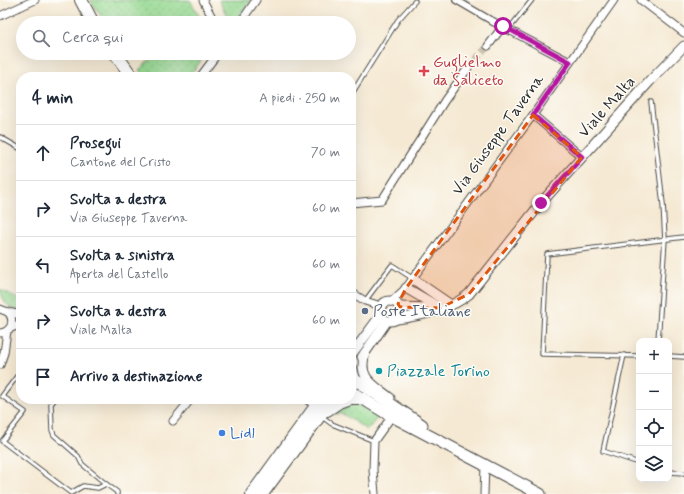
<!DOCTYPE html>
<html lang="it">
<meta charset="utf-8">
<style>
body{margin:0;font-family:Mynerve,sans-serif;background:#f6f6f7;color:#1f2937}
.controls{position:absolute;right:12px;bottom:12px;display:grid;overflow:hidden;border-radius:8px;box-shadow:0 4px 16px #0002}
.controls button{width:36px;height:36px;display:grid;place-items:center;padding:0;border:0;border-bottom:1px solid #e0e1e3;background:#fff;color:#1f2937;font:20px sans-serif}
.stop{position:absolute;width:12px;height:12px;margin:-9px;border:3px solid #b5179e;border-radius:50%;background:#fff}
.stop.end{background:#b5179e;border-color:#fff;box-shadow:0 1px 4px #0008}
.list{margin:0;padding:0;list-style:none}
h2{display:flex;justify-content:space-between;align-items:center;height:52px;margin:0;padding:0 16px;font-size:17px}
h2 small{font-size:13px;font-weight:400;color:#747a83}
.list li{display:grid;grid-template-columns:26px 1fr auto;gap:12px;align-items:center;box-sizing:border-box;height:56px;padding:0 16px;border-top:1px solid #e0e1e3}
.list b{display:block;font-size:15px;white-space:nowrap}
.list p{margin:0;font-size:13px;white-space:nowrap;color:#747a83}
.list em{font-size:13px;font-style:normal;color:#747a83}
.icon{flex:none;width:22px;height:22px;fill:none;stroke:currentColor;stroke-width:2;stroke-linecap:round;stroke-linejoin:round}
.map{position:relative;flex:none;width:684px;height:494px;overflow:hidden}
.search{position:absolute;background:#fff;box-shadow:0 4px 16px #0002;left:16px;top:16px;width:340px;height:44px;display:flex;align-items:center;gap:10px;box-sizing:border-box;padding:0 14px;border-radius:22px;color:#747a83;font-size:15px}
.panel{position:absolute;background:#fff;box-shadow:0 4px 16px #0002;left:16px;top:72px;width:340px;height:332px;border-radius:16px}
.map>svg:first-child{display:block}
.grass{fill:url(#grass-dots);stroke:#60825e}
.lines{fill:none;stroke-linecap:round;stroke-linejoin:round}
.minor-tunnel{stroke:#cdc3b1;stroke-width:7;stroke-dasharray:7 3.5;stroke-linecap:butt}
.service-casing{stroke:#494844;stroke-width:5.5}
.pedestrian-casing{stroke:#494844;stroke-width:8}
.minor-casing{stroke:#494844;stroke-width:9}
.tertiary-casing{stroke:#494844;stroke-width:11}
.secondary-casing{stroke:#494844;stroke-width:13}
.primary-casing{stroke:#494844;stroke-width:14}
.service{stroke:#fff;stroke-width:3.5}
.pedestrian{stroke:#fff;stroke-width:5.5}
.minor{stroke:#fff;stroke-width:7}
.tertiary{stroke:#fff;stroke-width:9}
.secondary{stroke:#fff;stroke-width:11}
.primary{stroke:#fff;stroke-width:12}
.route{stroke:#b5179e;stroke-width:5}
.marked{fill:#df570e;fill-opacity:0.2;stroke:#df570e;stroke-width:3;stroke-dasharray:8 5;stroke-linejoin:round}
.health-dot{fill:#e0444e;stroke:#fdfcf7;stroke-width:1.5}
.service-dot{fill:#5c6f8a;stroke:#fdfcf7;stroke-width:1.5}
.culture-dot{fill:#0f9aa8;stroke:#fdfcf7;stroke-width:1.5}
.shop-dot{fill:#3f7fe0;stroke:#fdfcf7;stroke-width:1.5}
.labels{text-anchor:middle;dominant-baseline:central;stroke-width:3;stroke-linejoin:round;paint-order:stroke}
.health-label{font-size:16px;fill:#be3a42;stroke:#fdfcf7;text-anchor:start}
.street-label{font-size:16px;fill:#2b2b2b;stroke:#fdfcf7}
.service-label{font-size:16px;fill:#4e5e75;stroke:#fdfcf7;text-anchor:start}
.culture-label{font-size:16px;fill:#0d838f;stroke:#fdfcf7;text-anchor:start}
.shop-label{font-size:16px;fill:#366cbe;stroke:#fdfcf7;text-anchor:start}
</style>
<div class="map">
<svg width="684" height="494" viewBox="0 0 684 494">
<defs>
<pattern id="grass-dots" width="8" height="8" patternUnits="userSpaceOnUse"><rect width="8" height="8" fill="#95d991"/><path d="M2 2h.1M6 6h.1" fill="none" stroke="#81ba7d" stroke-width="1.8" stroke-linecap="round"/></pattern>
</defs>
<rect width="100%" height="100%" fill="#fdfcf7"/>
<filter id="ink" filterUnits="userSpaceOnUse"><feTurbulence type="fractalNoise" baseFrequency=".025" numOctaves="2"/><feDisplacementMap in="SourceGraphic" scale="8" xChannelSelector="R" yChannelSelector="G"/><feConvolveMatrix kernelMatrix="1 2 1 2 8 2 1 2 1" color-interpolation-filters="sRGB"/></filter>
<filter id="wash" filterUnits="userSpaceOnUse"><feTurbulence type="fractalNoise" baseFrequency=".012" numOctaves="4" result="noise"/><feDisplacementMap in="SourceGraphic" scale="16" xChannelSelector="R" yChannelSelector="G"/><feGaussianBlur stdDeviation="0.9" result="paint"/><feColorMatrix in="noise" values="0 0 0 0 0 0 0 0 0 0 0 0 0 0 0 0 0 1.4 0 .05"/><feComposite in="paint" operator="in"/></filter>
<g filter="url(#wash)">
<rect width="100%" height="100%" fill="#f5e9d3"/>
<!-- grass -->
<g class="grass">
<polygon points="90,0 190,0 203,23 106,23"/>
<polygon points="219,0 251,0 234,22 228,18"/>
<polygon points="152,53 207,53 195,69 186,77 145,77 139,70 154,56"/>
<path d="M 0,289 L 21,301 L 21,310 C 8,311 3,300 0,289 Z"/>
<polygon points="354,402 379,416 367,430 343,414 337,414 336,412 341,407"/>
</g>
</g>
<g filter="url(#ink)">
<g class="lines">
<!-- minor-tunnel -->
<polyline class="minor-tunnel" points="468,68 488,46"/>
<!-- service casing -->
<g class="service-casing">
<g id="service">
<polyline points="509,29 532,0"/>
<polyline points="351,95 398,20 415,1"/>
<polyline points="651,102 663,204 665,239 658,341"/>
<polyline points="0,137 21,149"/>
<polyline points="365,301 392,265 412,278"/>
<polyline points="624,355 603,451 639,463"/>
<polyline points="639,356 542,354 547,254 684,237"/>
<polyline points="669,356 684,357"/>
<polyline points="21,371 2,396 25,412 2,441 71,493 83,486 98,488 106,484 117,492 117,494"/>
<polyline points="55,399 51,404 52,430 54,435 78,456 82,464 106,484"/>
<polyline points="321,416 332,424 374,441"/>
<polyline points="669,472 684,473"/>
</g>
</g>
<!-- pedestrian casing -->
<g class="pedestrian-casing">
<polyline id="pedestrian" points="456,0 492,21"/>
</g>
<!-- minor casing -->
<g class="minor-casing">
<g id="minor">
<polyline points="203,0 215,23"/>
<polyline points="641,0 684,33"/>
<polyline points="0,16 35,0"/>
<polyline points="492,21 570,62"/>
<polyline points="240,23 256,0"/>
<polyline points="488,46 503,26"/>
<polyline points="200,77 218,53"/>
<polyline points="533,115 582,157"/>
<polyline points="351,203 382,200 445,100 468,68"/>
<polyline points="351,292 365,301 381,306"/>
<polyline points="392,301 406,288 416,274 533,115 614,0"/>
<path d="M 0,309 L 8,312 C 15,320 12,332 0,333"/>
<polyline points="8,312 21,315"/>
<polyline points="9,329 21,324"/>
<polyline points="0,365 4,353 7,331"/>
<polyline points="306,399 316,406"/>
<polyline points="173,421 191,399"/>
<polyline points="375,494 373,470 374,441 392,416"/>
<polyline points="484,494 485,465"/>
</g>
</g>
<!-- tertiary casing -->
<g class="tertiary-casing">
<g id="tertiary">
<polyline points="413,279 451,305"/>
<polyline points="406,288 440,308"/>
<circle cx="390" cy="311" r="10"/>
<polyline points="400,307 430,308"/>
<path d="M 397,319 C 420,316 451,309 469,294 L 541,203 L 650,81 L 684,46"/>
<path d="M 365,353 C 357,379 373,384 390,398"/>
<polyline points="351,355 381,315"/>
<polyline points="362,357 387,321"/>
</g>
</g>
<!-- secondary casing -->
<g class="secondary-casing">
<g id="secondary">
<polyline points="354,379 422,425"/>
<polyline points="355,394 386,413 540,494"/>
</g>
</g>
<!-- primary casing -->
<g class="primary-casing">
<g id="primary">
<polyline points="81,0 93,23"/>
<polyline points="115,53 132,77"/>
<polyline points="351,370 354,379 351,386"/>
<polyline points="351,398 362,398"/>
<polyline points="327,410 339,402 347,399"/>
<polyline points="252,494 321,399"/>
<polyline points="262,494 332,399"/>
</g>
</g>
<!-- service -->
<use href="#service" class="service"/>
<!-- pedestrian -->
<use href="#pedestrian" class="pedestrian"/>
<!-- minor -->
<use href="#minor" class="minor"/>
<!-- tertiary -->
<use href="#tertiary" class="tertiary"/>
<!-- secondary -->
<use href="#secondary" class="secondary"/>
<!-- primary -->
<use href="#primary" class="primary"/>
</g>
</g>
<g class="lines" filter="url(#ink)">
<!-- route -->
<polyline class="route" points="503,26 570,62 533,115 582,157 541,203"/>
</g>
<!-- marked area -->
<path class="marked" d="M 533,115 L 582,157 L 469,294 L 440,308 L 400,307 L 398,304 L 406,288 Z"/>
<!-- markers -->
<path class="health-dot" d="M422 65h4v4h4v4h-4v4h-4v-4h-4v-4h4z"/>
<circle class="service-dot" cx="365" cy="311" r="4"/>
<circle class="culture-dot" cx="379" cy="371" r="4"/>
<circle class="shop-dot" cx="222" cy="433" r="4"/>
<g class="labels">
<!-- health labels -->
<g class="health-label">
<text x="433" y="62">Guglielmo<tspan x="433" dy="18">da Saliceto</tspan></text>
</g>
<!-- street labels -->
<g class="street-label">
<text transform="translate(607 107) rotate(-48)">Viale Malta</text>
<text transform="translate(498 135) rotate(-54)">Via Giuseppe Taverna</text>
</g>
<!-- service labels -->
<g class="service-label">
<text x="373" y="311">Poste Italiane</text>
</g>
<!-- culture labels -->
<g class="culture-label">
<text x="387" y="371">Piazzale Torino</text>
</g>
<!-- shop labels -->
<g class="shop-label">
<text x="230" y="433">Lidl</text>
</g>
</g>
</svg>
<div class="controls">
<button>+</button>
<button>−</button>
<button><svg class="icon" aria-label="locate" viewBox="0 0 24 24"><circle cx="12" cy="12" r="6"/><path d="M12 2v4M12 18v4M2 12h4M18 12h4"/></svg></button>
<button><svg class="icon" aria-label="layers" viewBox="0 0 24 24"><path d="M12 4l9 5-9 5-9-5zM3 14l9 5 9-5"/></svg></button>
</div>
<div class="stop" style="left:503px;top:26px"></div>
<div class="stop end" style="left:541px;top:203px"></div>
<div class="search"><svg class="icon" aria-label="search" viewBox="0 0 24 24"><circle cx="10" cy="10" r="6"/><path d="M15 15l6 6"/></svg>Cerca qui</div>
<section class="panel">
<h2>4 min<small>A piedi · 250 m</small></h2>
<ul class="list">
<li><svg class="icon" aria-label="ahead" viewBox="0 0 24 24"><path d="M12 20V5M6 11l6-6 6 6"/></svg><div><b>Prosegui</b><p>Cantone del Cristo</p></div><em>70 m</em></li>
<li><svg class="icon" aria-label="right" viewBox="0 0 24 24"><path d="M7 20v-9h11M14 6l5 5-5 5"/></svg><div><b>Svolta a destra</b><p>Via Giuseppe Taverna</p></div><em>60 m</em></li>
<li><svg class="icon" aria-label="left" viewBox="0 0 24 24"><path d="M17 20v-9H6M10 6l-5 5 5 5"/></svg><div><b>Svolta a sinistra</b><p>Aperta del Castello</p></div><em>60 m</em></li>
<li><svg class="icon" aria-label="right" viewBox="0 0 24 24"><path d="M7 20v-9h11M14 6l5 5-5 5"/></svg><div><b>Svolta a destra</b><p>Viale Malta</p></div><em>60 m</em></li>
<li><svg class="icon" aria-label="arrive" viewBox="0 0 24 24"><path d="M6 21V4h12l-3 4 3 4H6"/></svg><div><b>Arrivo a destinazione</b></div></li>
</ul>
</section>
</div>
